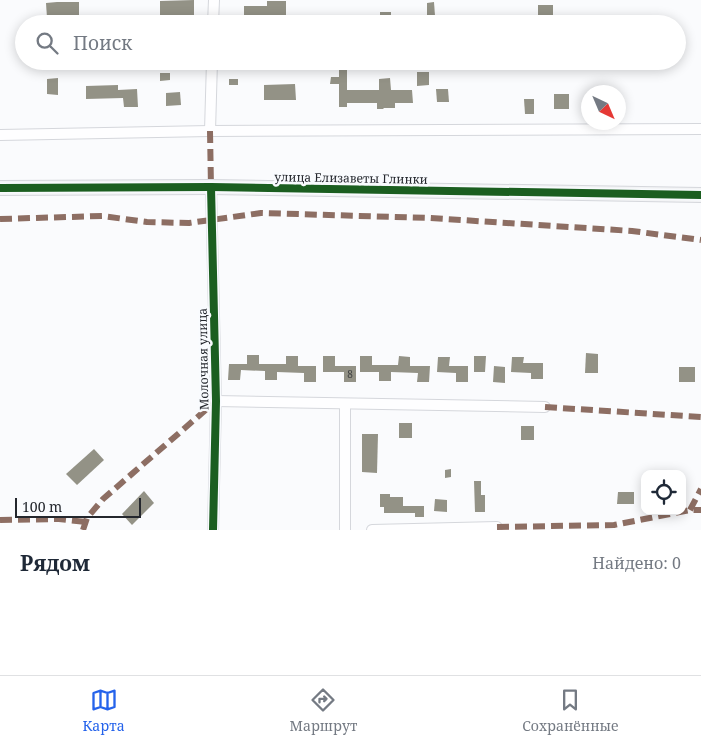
<!DOCTYPE html>
<html lang="ru">
<meta charset="utf-8">
<style>
body{margin:0;font-family:"Noto Serif",serif;background:#f2f2f3;color:#1f2937}
.controls{position:absolute;right:15px;bottom:15px;display:grid;overflow:hidden;border-radius:10px;box-shadow:0 2px 12px #0003}
.controls button{width:45px;height:45px;display:grid;place-items:center;padding:0;border:0;border-bottom:1px solid #e0e1e3;background:#fff;color:#1f2937;font:25px sans-serif}
.compass{position:absolute;left:581px;top:85px;width:45px;height:45px;border-radius:50%;background:#fff;box-shadow:0 2px 12px #0003;rotate:136deg}
.scale{position:absolute;left:15px;bottom:12px;width:126px;box-sizing:border-box;padding-left:5px;border:2px solid #24272d;border-top:0;font-size:14px;line-height:18px;white-space:nowrap;color:#24272d;-webkit-text-stroke:4px #f9fbfe;paint-order:stroke}
.list{margin:0;padding:0;list-style:none}
h2{display:flex;justify-content:space-between;align-items:center;height:65px;margin:0;padding:0 20px;font-size:21px}
h2 small{font-size:16px;font-weight:400;color:#747a83}
.icon{flex:none;width:28px;height:28px;fill:none;stroke:currentColor;stroke-width:2;stroke-linecap:round;stroke-linejoin:round}
.map{position:relative;flex:none;width:701px;height:530px;overflow:hidden}
.search{position:absolute;background:#fff;box-shadow:0 2px 12px #0003;left:15px;right:15px;top:15px;height:55px;display:flex;align-items:center;gap:12px;box-sizing:border-box;padding:0 18px;border-radius:28px;color:#747a83;font-size:19px}
.sheet{height:145px;background:#fff}
nav{display:flex;justify-content:space-around;align-items:center;box-sizing:border-box;height:70px;border-top:1px solid #e0e1e3;background:#fff;font-size:14px;color:#747a83}
nav a{display:grid;justify-items:center;gap:2px}
nav .on{color:#2563eb}
.map>svg:first-child{display:block}
.building{fill:#939286}
.lines{fill:none;stroke-linecap:round;stroke-linejoin:round}
.street-casing{stroke:#d5d7dc;stroke-width:12}
.secondary-casing{stroke:#d5d7dc;stroke-width:16}
.street{stroke:#fefeff;stroke-width:10}
.secondary{stroke:#f3f4f6;stroke-width:14}
.quiet{stroke:#8d6e63;stroke-width:6;stroke-dasharray:12 6;stroke-linecap:butt}
.cycleway-casing{stroke:#f9fbfe;stroke-width:11}
.cycleway{stroke:#1b5e20;stroke-width:8}
.labels{text-anchor:middle;dominant-baseline:central;stroke-width:5;stroke-linejoin:round;paint-order:stroke}
.number-label{font-size:10px;fill:#404243}
.street-label{font-size:12px;fill:#24272d;stroke:#f9fbfe}
</style>
<div class="map">
<svg width="701" height="530" viewBox="0 0 701 530">
<rect width="100%" height="100%" fill="#fafbfd"/>
<!-- building -->
<g class="building">
<polygon points="194,0 194,16 171,16 171,22 160,22 160,1"/>
<polygon points="267,1 286,1 286,17 261,17 261,24 244,24 244,6 267,6"/>
<polygon points="57,2 79,2 79,17 47,18 46,3"/>
<polygon points="434,2 435,16 427,16 427,3"/>
<rect x="538" y="5" width="15" height="14"/>
<rect x="380" y="12" width="11" height="12"/>
<polygon points="339,69 347,69 347,90 379,90 379,79 390,78 391,90 412,90 413,103 395,103 395,108 384,108 383,109 377,109 377,103 347,103 347,107 339,107 339,84 330,84 331,77 339,77"/>
<polygon points="417,72 429,72 429,85 417,86"/>
<polygon points="160,73 170,73 170,80 160,81"/>
<polygon points="58,78 58,95 47,94 47,79"/>
<rect x="229" y="79" width="9" height="6"/>
<polygon points="295,84 296,100 264,100 264,85"/>
<polygon points="118,85 118,90 137,89 138,107 124,107 123,98 86,99 86,86"/>
<polygon points="436,89 448,89 449,102 437,102"/>
<polygon points="180,92 181,105 166,106 166,93"/>
<rect x="554" y="94" width="15" height="15"/>
<polygon points="524,99 534,99 534,114 525,114"/>
<polygon points="586,353 598,354 598,373 585,373"/>
<polygon points="247,355 259,355 259,364 286,364 286,356 298,356 298,366 316,366 316,382 304,382 304,373 277,372 277,380 265,380 265,371 241,370 240,380 228,380 229,364 247,364"/>
<polygon points="323,356 335,356 335,366 356,366 356,382 344,382 344,372 323,372"/>
<polygon points="360,356 372,356 372,365 398,365 399,356 410,357 410,366 430,366 429,382 417,382 418,373 391,372 391,381 379,381 379,372 360,372"/>
<polygon points="474,356 486,356 485,372 474,372"/>
<polygon points="438,357 450,357 449,366 468,366 468,382 456,382 456,373 437,372"/>
<polygon points="512,357 524,357 523,363 543,363 543,379 531,379 531,373 511,372"/>
<polygon points="494,366 505,367 505,383 493,382"/>
<rect x="679" y="367" width="16" height="15"/>
<rect x="399" y="423" width="13" height="15"/>
<rect x="521" y="426" width="13" height="14"/>
<polygon points="362,434 378,434 377,473 362,472"/>
<polygon points="94,449 104,460 77,485 66,474"/>
<polygon points="451,469 451,477 445,478 445,470"/>
<polygon points="474,481 481,481 481,495 485,495 485,512 475,512"/>
<polygon points="144,491 154,503 132,525 122,514"/>
<polygon points="618,492 634,492 634,504 617,504"/>
<polygon points="380,494 390,494 390,497 403,497 403,506 424,506 424,517 415,517 415,513 384,513 384,507 380,507"/>
<polygon points="435,499 447,500 447,512 434,511"/>
</g>
<g class="lines">
<!-- street casing -->
<g class="street-casing">
<g id="street">
<polyline points="213,24 214,0"/>
<polyline points="210,131 212,61"/>
<polyline points="0,135 210,131 701,129"/>
<polyline points="211,187 216,401 213,530"/>
<polyline points="216,401 545,407"/>
<polyline points="345,404 345,530"/>
<polyline points="372,530 497,527"/>
</g>
</g>
<!-- secondary casing -->
<g class="secondary-casing">
<polyline id="secondary" points="0,188 211,187 701,195"/>
</g>
<!-- street -->
<use href="#street" class="street"/>
<!-- secondary -->
<use href="#secondary" class="secondary"/>
<!-- quiet -->
<g class="quiet">
<polyline points="210,131 211,187"/>
<polyline points="0,219 102,216 147,222 189,223 261,213 430,218 632,231 701,240"/>
<polyline points="545,407 701,417"/>
<polyline points="690,510 701,489"/>
<polyline points="0,520 59,519 86,522"/>
<polyline points="497,527 614,525 690,510 701,510"/>
<polyline points="83,530 87,518 103,499 216,401"/>
</g>
<!-- cycleway casing -->
<g class="cycleway-casing">
<g id="cycleway">
<polyline points="211,187 216,401 213,530"/>
<polyline points="0,188 211,187 701,195"/>
</g>
</g>
<!-- cycleway -->
<use href="#cycleway" class="cycleway"/>
</g>
<g class="labels">
<!-- number labels -->
<g class="number-label">
<text x="350" y="374">8</text>
</g>
<!-- street labels -->
<g class="street-label">
<text transform="translate(351 178) rotate(1)">улица Елизаветы Глинки</text>
<text transform="translate(203 359) rotate(-91)">Молочная улица</text>
</g>
</g>
</svg>
<div class="controls">
<button><svg class="icon" aria-label="locate" viewBox="0 0 24 24"><circle cx="12" cy="12" r="6"/><path d="M12 2v4M12 18v4M2 12h4M18 12h4"/></svg></button>
</div>
<svg class="compass" viewBox="-18 -18 36 36"><path d="M0-13l5 13h-10z" fill="#e53935"/><path d="M0 13l5-13h-10z" fill="#747a83"/></svg>
<div class="scale">100 m</div>
<div class="search"><svg class="icon" aria-label="search" viewBox="0 0 24 24"><circle cx="10" cy="10" r="6"/><path d="M15 15l6 6"/></svg>Поиск</div>
</div>
<section class="sheet">
<h2>Рядом<small>Найдено: 0</small></h2>
<ul class="list">
</ul>
</section>
<nav>
<a class="on"><svg class="icon" aria-label="map" viewBox="0 0 24 24"><path d="M3 6l6-2 6 2 6-2v14l-6 2-6-2-6 2zM9 4v14M15 6v14"/></svg>Карта</a>
<a><svg class="icon" aria-label="directions" viewBox="0 0 24 24"><path d="M12 3l9 9-9 9-9-9zM9 14v-3h6M13 9l2 2-2 2"/></svg>Маршрут</a>
<a><svg class="icon" aria-label="saved" viewBox="0 0 24 24"><path d="M7 4h10v16l-5-4-5 4z"/></svg>Сохранённые</a>
</nav>
